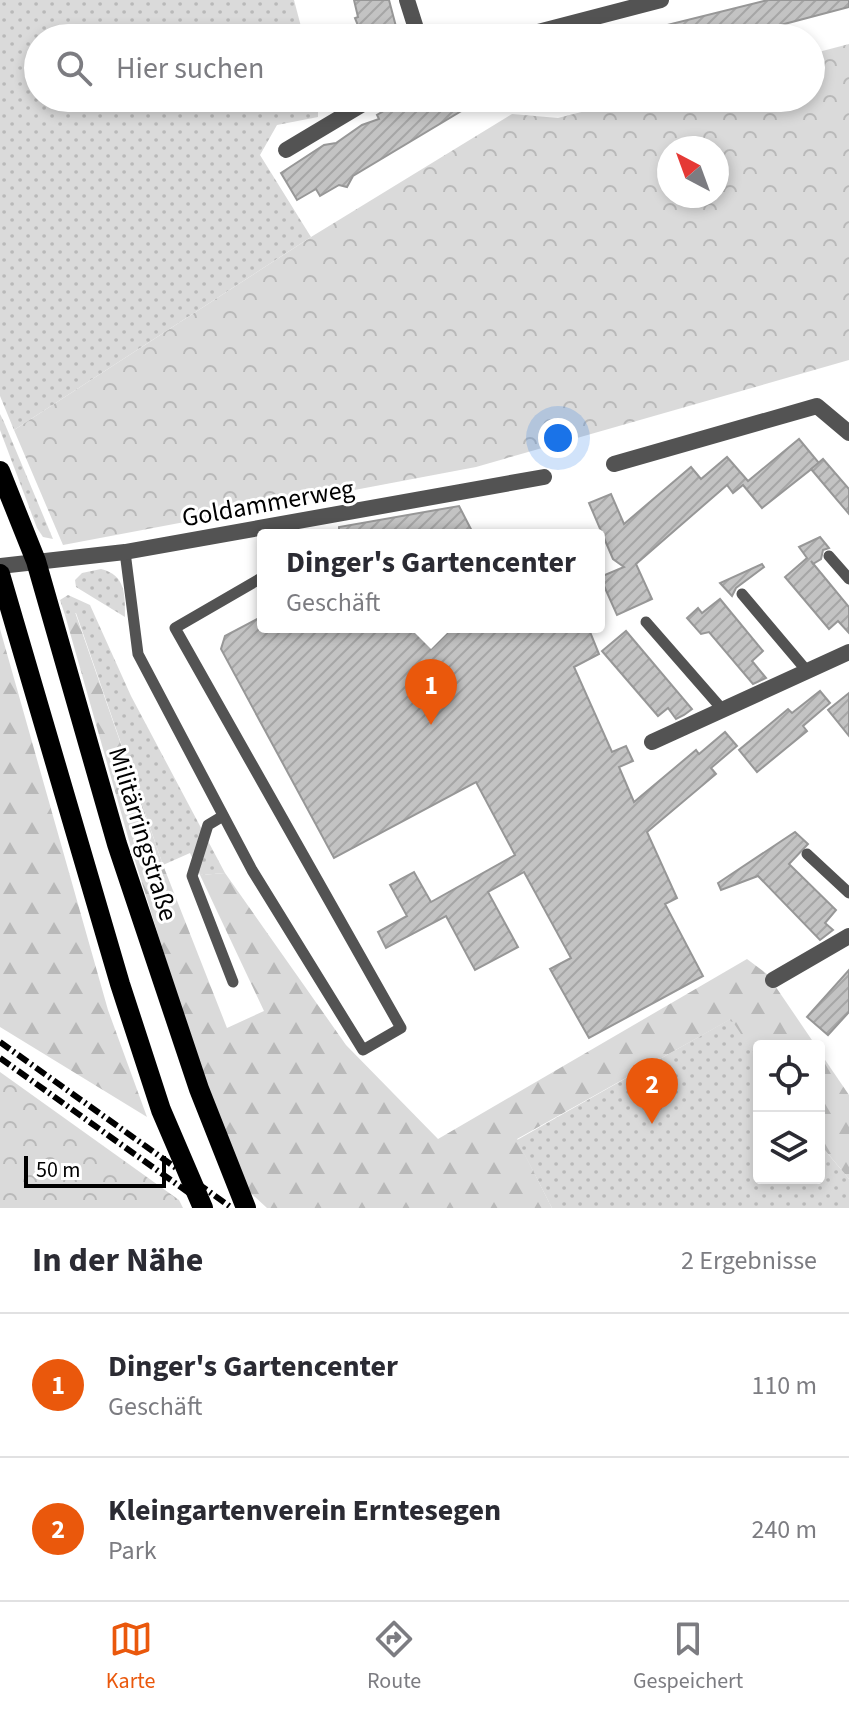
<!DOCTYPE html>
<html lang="de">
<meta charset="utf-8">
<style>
body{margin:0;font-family:"Source Sans 3",sans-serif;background:#f7f7f7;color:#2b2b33}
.controls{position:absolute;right:24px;bottom:24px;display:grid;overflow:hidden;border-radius:8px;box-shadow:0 4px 12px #0003}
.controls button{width:72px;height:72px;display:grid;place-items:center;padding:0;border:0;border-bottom:2px solid #e1e1e2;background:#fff;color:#2b2b33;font:40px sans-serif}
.compass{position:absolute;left:657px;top:136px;width:72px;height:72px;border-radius:50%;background:#fff;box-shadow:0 4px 12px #0003;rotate:319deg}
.scale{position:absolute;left:24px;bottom:20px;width:142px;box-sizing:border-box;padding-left:8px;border:4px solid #000;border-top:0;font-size:22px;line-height:28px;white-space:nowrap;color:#000;-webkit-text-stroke:6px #fff;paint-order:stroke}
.you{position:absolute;left:558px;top:438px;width:28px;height:28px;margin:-20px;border:6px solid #fff;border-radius:50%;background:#1a73e8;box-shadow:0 0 0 12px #1a73e833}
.badge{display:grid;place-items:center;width:52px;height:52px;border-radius:50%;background:#ea580c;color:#fff;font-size:26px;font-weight:700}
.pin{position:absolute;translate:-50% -66px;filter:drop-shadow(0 2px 4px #0008)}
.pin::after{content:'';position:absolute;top:42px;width:28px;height:24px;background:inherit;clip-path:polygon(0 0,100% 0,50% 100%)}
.popup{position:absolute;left:257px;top:529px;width:348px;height:104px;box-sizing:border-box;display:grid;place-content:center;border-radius:8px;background:#fff;filter:drop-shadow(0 2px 6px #0005);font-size:26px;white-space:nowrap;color:#7c7c81}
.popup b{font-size:30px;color:#2b2b33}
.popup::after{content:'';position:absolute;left:50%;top:100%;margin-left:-16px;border:16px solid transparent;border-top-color:#fff}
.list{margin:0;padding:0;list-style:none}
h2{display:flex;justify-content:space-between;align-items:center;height:104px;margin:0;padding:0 32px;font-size:34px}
h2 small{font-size:26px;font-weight:400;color:#7c7c81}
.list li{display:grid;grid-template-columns:52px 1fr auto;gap:24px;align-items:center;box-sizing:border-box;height:144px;padding:0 32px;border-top:2px solid #e1e1e2}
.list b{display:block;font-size:30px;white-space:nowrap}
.list p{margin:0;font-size:26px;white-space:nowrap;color:#7c7c81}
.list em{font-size:26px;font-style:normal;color:#7c7c81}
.icon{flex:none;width:44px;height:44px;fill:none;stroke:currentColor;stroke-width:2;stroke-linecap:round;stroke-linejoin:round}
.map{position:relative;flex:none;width:849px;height:1208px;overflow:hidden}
.search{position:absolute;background:#fff;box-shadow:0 4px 12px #0003;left:24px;right:24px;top:24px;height:88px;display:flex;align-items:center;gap:20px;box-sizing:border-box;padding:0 28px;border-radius:44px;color:#7c7c81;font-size:30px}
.sheet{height:392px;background:#fff}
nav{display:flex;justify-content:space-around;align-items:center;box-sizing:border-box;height:112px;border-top:2px solid #e1e1e2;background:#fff;font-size:22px;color:#7c7c81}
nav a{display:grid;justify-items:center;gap:4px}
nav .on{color:#ea580c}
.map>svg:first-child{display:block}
.grass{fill:url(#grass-dots)}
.forest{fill:url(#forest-firs)}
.park{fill:url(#park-crowns);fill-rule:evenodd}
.building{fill:url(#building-hatch);stroke:#979797;stroke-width:2}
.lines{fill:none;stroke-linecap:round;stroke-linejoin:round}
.service{stroke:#535353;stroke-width:11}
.minor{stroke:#535353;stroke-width:16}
.primary{stroke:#000;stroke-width:20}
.rail{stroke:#000;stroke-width:6;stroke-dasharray:12 4 2 4;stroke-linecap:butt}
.labels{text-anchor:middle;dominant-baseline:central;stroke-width:6;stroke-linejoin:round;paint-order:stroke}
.street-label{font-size:26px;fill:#000;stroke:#fff}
</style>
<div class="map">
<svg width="849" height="1208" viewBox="0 0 849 1208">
<defs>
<pattern id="grass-dots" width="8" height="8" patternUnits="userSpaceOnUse" patternTransform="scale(2)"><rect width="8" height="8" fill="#dadada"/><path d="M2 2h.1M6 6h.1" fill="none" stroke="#b9b9b9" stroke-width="1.8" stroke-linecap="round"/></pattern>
<pattern id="forest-firs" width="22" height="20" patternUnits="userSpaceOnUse" patternTransform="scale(2)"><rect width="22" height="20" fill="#dadada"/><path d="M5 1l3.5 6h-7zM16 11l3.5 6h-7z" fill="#b9b9b9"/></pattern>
<pattern id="park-crowns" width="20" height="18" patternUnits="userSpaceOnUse" patternTransform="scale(2)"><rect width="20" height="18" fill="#dadada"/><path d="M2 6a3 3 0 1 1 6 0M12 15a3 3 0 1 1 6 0" fill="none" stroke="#b9b9b9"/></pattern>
<pattern id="building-hatch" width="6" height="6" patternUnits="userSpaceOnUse" patternTransform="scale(2)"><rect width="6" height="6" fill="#c3c3c3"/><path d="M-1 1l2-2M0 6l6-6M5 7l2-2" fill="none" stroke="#a6a6a6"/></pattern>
</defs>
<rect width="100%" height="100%" fill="#fff"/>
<!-- grass -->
<g class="grass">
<polygon points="0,0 294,0 304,38 38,38 38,98 318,98 318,117 277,125 260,155 311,237 14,430 0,396"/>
<polygon points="0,414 4,422 53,539 43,537 37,528 0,430"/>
<path d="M 101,569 C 126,575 125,595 125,617 L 76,587 L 75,580 L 82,573 Z"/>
<polygon points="68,595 90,605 131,696 225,873 200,875 190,853 163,865 76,613 65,615 60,600"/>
<polygon points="732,1018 759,1061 759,1178 819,1178 819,1143 849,1179 849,1208 552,1208 517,1140"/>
</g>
<!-- forest -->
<g class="forest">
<polygon points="75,612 163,865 227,1028 264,1011 200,875 225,873 346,1045 438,1139 747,959 767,974 816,1046 759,1046 759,1061 731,1019 517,1139 552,1208 267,1208 242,1185 200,1069 132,851 65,615"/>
<polygon points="0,629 108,1010 147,1117 0,1027"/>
<polygon points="819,1051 849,1095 849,1179 819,1143"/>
</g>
<!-- park -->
<g class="park">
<path d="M 849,44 L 849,360 L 476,467 L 63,545 L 14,430 L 311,237 L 512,114 L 558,118 L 636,98 L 811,98 L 811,54 ZM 669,148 L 717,148 L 717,196 L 669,196 Z"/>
<polygon points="0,1072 179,1200 183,1208 0,1208"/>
</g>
<!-- building -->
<g class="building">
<polygon points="354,0 389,0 399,38 363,38 355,18 358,17"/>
<polygon points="768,0 849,0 849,7 754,32 756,38 640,38 639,32"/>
<polygon points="406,98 483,98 353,176 347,187 339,185 320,196 316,189 297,200 281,173 324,145 336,143 362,125 379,119 377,115"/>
<polygon points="799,439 819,463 762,508 743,485 733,493 727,485 636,564 652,599 617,615 600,577 624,567 613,559 589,503 611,494 624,524 691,467 701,479 727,457 748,481"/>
<polygon points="823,459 849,489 849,514 811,469"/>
<polygon points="459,506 474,535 339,535 339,527"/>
<polygon points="820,537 829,548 823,550 821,559 813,564 811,561 849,607 849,633 838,621 829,629 785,577 807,558 799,547"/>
<polygon points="762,564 764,567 736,588 732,596 720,583"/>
<polygon points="720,599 763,651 752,661 766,678 753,684 709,632 701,634 687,618 698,608 702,613"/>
<polygon points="263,616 263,627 588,627 599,654 574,667 612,752 626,746 633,761 619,767 634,802 696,750 699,754 725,732 737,746 711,768 716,774 647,832 677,898 665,904 703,976 589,1038 550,969 571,958 524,872 488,892 518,947 475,970 446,916 386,948 378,932 407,916 390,885 414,872 431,902 515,855 476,782 334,858 221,649 225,636"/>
<polygon points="626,631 692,709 684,715 676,719 668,708 658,716 602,651"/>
<polygon points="820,691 830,703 803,726 807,731 757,772 739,750 788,709 792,713"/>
<polygon points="849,693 849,736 828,710"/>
<polygon points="795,832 808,844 789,864 836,910 825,923 833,930 820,940 758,876 721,890 718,883"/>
<polygon points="849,970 849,1012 828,1035 807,1017"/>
</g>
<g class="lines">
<!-- service -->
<g class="service">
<polyline points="125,552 138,654 252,870 363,1050 401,1028 175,628 263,577"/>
<polyline points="829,556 849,579"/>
<polyline points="742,594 807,671"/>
<polyline points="646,622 722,709"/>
<polyline points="223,816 208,825 192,876 233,982"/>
<polyline points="807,854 849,893"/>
</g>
<!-- minor -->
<g class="minor">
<polyline points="407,0 419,38"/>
<polyline points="515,38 661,0"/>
<polyline points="286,150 373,98"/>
<polyline points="614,464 817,406 849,433"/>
<polyline points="0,566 125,552 544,477"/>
<polyline points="652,742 849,652"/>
<polyline points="773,980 849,936"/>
</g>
<!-- primary -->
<g class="primary">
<polyline points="0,471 36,561 117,844 199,1089 246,1208"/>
<polyline points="0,574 120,984 161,1110 203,1208"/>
</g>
<!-- rail -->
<g class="rail">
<polyline points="0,1042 232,1208"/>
<polyline points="0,1058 210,1208"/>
</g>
</g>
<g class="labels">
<!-- street labels -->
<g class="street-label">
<text transform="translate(268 503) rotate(-10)">Goldammerweg</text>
<text transform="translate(143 834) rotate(73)">Militärringstraße</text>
</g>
</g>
</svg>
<div class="controls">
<button><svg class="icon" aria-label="locate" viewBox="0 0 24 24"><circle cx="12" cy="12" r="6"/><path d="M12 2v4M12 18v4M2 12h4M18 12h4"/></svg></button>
<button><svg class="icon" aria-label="layers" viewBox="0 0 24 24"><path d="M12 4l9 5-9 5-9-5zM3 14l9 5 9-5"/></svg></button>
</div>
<svg class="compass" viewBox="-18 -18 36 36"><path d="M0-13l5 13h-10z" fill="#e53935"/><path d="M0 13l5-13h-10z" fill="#7c7c81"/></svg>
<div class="scale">50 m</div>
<div class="you"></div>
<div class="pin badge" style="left:431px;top:725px">1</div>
<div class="popup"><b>Dinger's Gartencenter</b>Geschäft</div>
<div class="pin badge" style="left:652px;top:1124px">2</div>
<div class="search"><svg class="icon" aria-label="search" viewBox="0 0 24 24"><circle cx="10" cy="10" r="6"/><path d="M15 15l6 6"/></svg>Hier suchen</div>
</div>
<section class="sheet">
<h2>In der Nähe<small>2 Ergebnisse</small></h2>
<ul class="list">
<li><span class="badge">1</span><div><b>Dinger's Gartencenter</b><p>Geschäft</p></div><em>110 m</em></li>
<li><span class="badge">2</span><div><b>Kleingartenverein Erntesegen</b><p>Park</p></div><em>240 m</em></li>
</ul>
</section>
<nav>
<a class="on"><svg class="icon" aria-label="map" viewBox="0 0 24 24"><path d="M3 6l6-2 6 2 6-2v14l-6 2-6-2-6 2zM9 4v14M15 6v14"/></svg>Karte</a>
<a><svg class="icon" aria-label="directions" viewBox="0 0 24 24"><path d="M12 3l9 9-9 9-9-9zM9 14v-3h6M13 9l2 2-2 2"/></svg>Route</a>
<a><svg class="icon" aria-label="saved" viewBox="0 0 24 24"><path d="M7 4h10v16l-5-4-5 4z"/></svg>Gespeichert</a>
</nav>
